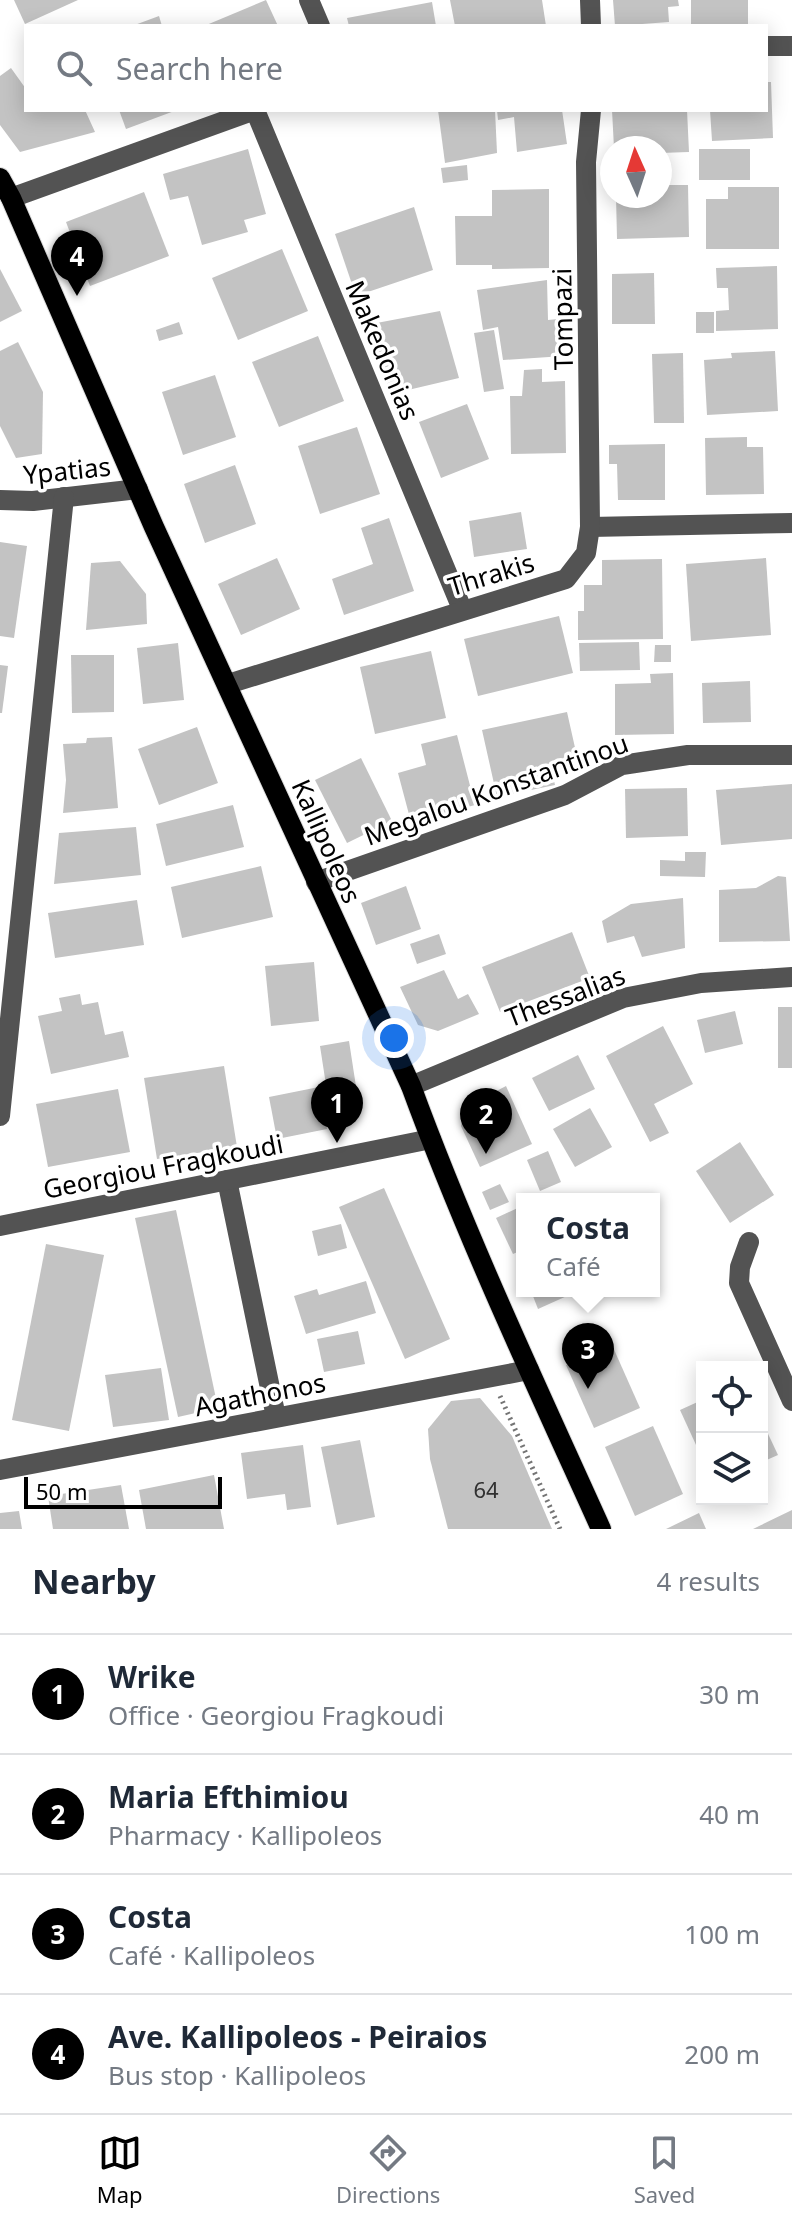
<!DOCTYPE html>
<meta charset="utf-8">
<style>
body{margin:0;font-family:"Noto Sans",sans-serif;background:#f6f6f7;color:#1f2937}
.controls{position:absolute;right:24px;bottom:24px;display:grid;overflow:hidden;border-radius:0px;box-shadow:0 4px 20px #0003}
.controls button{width:72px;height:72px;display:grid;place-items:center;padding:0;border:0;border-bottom:2px solid #e0e1e3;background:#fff;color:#1f2937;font:40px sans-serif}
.compass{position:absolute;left:600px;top:136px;width:72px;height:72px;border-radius:50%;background:#fff;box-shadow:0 4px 20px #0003;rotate:357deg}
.scale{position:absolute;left:24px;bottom:20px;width:198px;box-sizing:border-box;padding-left:8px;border:4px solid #000;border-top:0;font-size:22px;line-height:28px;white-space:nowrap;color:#000;-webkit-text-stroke:6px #fff;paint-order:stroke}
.you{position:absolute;left:394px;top:1038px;width:28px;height:28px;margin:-20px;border:6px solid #fff;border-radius:50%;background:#1a73e8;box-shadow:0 0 0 12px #1a73e833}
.badge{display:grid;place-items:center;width:52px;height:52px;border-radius:50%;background:#000;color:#fff;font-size:26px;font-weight:700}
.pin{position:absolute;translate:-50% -66px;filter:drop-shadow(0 2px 4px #0008)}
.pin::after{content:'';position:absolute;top:42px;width:28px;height:24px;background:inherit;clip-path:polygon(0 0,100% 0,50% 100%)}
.popup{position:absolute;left:516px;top:1193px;width:144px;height:104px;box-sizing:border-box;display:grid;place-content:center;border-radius:0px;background:#fff;filter:drop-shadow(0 2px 6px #0005);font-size:26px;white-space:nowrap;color:#747a83}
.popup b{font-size:30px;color:#1f2937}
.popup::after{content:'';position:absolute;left:50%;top:100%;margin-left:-16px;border:16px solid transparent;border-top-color:#fff}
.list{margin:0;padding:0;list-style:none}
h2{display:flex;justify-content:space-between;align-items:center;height:104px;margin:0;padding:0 32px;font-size:34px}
h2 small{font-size:26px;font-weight:400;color:#747a83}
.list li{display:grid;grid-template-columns:52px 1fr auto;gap:24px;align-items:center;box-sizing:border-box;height:120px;padding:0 32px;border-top:2px solid #e0e1e3}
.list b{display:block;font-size:30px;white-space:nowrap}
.list p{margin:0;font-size:26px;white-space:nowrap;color:#747a83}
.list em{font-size:26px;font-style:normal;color:#747a83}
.icon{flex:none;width:44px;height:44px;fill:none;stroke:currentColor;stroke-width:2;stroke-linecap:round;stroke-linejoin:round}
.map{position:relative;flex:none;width:792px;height:1529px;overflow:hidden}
.search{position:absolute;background:#fff;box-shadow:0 4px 20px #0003;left:24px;right:24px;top:24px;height:88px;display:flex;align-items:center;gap:20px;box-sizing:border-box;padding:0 28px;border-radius:0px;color:#747a83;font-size:30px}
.sheet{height:584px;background:#fff}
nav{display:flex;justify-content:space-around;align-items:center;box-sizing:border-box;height:112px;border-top:2px solid #e0e1e3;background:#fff;font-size:22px;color:#747a83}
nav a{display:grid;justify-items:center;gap:4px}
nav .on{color:#000}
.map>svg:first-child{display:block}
.building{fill:#c3c3c3}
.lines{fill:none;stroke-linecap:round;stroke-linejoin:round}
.major-casing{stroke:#dbdbdb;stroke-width:22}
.path{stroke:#757575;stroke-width:5;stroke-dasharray:2 4;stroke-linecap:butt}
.minor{stroke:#535353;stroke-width:20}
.major{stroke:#000;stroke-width:20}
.labels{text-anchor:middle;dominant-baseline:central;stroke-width:7;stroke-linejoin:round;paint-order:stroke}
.number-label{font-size:22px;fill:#313131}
.street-label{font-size:26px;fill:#000;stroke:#fff}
</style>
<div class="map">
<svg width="792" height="1529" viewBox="0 0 792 1529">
<rect width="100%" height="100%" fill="#fff"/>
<!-- building -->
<g class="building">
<polygon points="14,0 78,0 25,24"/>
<polygon points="266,0 278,26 204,26"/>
<polygon points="450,0 542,0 546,26 455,26"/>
<polygon points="613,0 678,0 679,6 668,7 669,22 615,26"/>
<polygon points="691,0 748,0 748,24 691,26"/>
<polygon points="432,2 436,26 349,26 347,18"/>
<polygon points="159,16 162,26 132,26"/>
<polygon points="11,68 26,89 26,110 85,110 95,132 20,152 0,125 0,76"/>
<polygon points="766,82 771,82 773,138 712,141 710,110 766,110"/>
<polygon points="119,110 177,110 126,129"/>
<polygon points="438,110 495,110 497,153 445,163"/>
<polygon points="497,110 562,110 567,144 517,152 514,117 498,120"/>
<polygon points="612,110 687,110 689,152 660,153 660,148 614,148"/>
<polygon points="248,149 266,214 244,220 248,232 202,245 188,196 170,200 163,174"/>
<rect x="699" y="149" width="51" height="31"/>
<polygon points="467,165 468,180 443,183 441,168"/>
<polygon points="660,185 688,185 689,237 617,239 616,196 660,196"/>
<polygon points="728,187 779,187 779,249 706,249 706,199 728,199"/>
<polygon points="549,189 549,268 492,269 492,265 456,265 455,216 492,216 492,190"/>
<polygon points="144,192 169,256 90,286 66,222"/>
<polygon points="414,207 433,270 356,296 335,234"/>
<polygon points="282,249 308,311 238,340 212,278"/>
<polygon points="777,266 778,329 716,331 716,311 729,310 728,288 717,288 716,268"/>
<polygon points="0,269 22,311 0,322"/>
<polygon points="654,273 655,324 612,324 612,274"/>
<polygon points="547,280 548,320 558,319 564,356 503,360 498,327 483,330 477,290"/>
<polygon points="440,311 459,378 391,394 366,325"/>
<rect x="696" y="312" width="18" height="21"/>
<polygon points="179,322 183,334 159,341 156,330"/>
<polygon points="494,330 504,389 484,392 474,333"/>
<polygon points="318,336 344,401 279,427 252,362"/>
<polygon points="18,342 43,392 42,454 16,458 0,426 0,351"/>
<polygon points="775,351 778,411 707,415 704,360 732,358 731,353"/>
<polygon points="683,353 684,423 654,423 652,354"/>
<polygon points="542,369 542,382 565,381 566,453 511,454 510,396 522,396 524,370"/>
<polygon points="215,375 236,437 183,455 162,392"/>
<polygon points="467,404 489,459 441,478 419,422"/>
<polygon points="357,427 380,494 320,514 298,446"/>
<polygon points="747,437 747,447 763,447 764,494 706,495 705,438"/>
<polygon points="665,444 665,500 618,500 617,464 609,464 609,445"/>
<polygon points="235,465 256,524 205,543 184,484"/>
<polygon points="521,512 527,549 474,557 469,521"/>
<polygon points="389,518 414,591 344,615 332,579 373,564 361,528"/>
<polygon points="0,542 27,546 14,638 0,636"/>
<polygon points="277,558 300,609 241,635 218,584"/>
<polygon points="766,558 771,635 691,641 686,564"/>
<polygon points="662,559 663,639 578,640 578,611 584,611 584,585 602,585 602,560"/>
<polygon points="120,561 146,594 147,624 86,630 91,563"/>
<polygon points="559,616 573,673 478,696 464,639"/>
<polygon points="639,642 640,670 580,671 579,643"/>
<polygon points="178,643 184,700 143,704 137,648"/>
<polygon points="655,645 671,645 671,662 654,662"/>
<polygon points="431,651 446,718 375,734 360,667"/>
<polygon points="71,655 114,655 114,712 72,713"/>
<polygon points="0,665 8,666 2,713 0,713"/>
<polygon points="673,673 674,734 615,735 615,684 651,683 650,674"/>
<polygon points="750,681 751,722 703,723 702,683"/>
<polygon points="567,712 578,761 551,767 555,785 497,797 482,730"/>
<polygon points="197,727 218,783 159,805 138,749"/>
<polygon points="457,735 475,805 411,822 398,773 426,765 421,744"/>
<polygon points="112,737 118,808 63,813 66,780 63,744 86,743 87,738"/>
<polygon points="361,758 392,821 347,843 315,780"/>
<polygon points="792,784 792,839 721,845 716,790"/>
<polygon points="687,788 688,836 626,838 625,789"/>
<polygon points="233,805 244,847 166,866 156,824"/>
<polygon points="136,827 141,875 54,884 59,833"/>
<polygon points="685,852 706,852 705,877 660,876 660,860 685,861"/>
<polygon points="261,866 273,917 182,938 171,887"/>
<polygon points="778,876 786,877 790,941 719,942 719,890 756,888"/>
<polygon points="406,886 421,929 376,945 361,903"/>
<polygon points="683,898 685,948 642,957 634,936 607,943 602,921 631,904"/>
<polygon points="137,900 144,945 55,958 48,913"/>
<polygon points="572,932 590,978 500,1012 482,967"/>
<polygon points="439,934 446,954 417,964 410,944"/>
<polygon points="314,962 319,1021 271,1026 265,966"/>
<polygon points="444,970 458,999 468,994 479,1014 438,1031 418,1025 400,987"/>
<polygon points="80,994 82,1005 98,1002 105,1035 123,1031 129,1057 51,1074 38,1016 62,1011 59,998"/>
<rect x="778" y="1007" width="14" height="61"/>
<polygon points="735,1011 743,1044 705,1053 697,1020"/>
<polygon points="663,1026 693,1084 654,1104 669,1133 650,1142 606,1056"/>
<polygon points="349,1041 359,1106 330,1111 320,1046"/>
<polygon points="578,1055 595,1089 549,1111 532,1078"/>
<polygon points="224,1066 237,1147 157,1159 144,1078"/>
<polygon points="506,1086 532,1144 480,1167 461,1126 466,1107"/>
<polygon points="319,1087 327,1129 277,1139 269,1097"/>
<polygon points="118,1089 130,1152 48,1167 36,1104"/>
<polygon points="590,1108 612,1147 575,1167 553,1129"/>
<polygon points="740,1142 774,1195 730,1223 696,1171"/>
<polygon points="548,1151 561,1182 540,1191 527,1160"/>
<polygon points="500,1184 509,1202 490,1210 482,1192"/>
<polygon points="384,1188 450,1339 405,1359 339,1207"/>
<polygon points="522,1206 522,1250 513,1254 496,1218"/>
<polygon points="176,1210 218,1408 178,1417 135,1218"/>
<polygon points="341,1224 347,1248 318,1256 312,1231"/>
<polygon points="46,1244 104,1255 69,1431 12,1420"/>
<polygon points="366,1281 376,1313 306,1334 294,1296 317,1289 319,1295"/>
<polygon points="531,1291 578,1291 538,1309"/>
<polygon points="358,1331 365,1364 324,1372 317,1339"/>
<polygon points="612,1345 640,1408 594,1428 566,1365"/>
<polygon points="161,1368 169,1420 113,1427 105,1375"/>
<polygon points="480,1398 512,1436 552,1529 448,1529 430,1459 428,1429 451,1401"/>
<polygon points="702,1400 702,1458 680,1410"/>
<polygon points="762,1421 778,1455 762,1462"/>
<polygon points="653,1426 683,1494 635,1516 605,1447"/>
<polygon points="360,1440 375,1517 337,1525 321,1447"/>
<polygon points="303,1445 311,1507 287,1510 285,1494 247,1499 241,1453"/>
<polygon points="214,1475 224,1529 146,1529 139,1490"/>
<polygon points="121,1485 129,1529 53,1529 48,1496"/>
<polygon points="792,1510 792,1529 753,1529"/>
<polygon points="19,1511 22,1529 0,1529 0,1513"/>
<polygon points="699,1513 706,1529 666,1529"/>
</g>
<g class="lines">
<!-- major casing -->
<g class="major-casing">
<path id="major" d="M 0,178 L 11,198 L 154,527 L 411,1086 C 466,1236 535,1383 601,1529"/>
</g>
<!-- path -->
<polyline class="path" points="500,1396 560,1529"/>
<!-- minor -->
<g class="minor">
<polyline points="309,0 320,26"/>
<polyline points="590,0 591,26"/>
<polyline points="766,46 792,46"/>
<polyline points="11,198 255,110 462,609"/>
<polyline points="0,500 33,501 138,489"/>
<polyline points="590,527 792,523"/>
<polyline points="228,684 566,579 586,553 590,527 586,162 591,110"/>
<polyline points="316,882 565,795 622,765 688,755 792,755"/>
<polyline points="411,1086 623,998 701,983 792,977"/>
<polyline points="0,1116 64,497"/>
<polyline points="227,1180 276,1417"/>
<polyline points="0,1226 431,1139"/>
<polyline points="749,1242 740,1267 739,1283 792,1401"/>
<polyline points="0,1470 529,1370"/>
</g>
<!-- major -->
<use href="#major" class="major"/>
</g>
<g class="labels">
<!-- number labels -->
<g class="number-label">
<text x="486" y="1489">64</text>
</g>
<!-- street labels -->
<g class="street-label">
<text transform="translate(562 319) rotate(-91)">Tompazi</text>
<text transform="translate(383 350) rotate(67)">Makedonias</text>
<text transform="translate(67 470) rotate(-6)">Ypatias</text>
<text transform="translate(491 574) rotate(-17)">Thrakis</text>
<text transform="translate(496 789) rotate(-20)">Megalou Konstantinou</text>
<text transform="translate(327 841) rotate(66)">Kallipoleos</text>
<text transform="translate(565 996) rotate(-21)">Thessalias</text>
<text transform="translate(163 1166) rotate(-11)">Georgiou Fragkoudi</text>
<text transform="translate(260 1394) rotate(-11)">Agathonos</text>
</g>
</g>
</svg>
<div class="controls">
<button><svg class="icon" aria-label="locate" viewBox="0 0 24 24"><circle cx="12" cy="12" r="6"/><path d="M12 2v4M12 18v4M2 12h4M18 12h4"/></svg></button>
<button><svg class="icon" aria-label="layers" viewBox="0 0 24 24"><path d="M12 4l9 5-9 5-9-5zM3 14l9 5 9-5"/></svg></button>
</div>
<svg class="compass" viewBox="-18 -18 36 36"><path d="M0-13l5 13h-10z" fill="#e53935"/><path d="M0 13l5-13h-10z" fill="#747a83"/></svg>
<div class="scale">50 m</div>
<div class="you"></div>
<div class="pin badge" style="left:337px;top:1143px">1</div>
<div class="pin badge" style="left:486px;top:1154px">2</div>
<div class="pin badge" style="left:588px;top:1389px">3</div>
<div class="popup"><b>Costa</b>Café</div>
<div class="pin badge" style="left:77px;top:296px">4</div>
<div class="search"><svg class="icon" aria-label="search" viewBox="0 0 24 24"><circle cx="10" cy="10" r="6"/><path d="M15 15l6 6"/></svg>Search here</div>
</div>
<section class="sheet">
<h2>Nearby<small>4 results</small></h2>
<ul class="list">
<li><span class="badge">1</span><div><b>Wrike</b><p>Office · Georgiou Fragkoudi</p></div><em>30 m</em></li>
<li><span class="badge">2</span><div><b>Maria Efthimiou</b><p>Pharmacy · Kallipoleos</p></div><em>40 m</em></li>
<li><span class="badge">3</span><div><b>Costa</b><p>Café · Kallipoleos</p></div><em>100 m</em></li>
<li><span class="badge">4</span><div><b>Ave. Kallipoleos - Peiraios</b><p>Bus stop · Kallipoleos</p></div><em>200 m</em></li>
</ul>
</section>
<nav>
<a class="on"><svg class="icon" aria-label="map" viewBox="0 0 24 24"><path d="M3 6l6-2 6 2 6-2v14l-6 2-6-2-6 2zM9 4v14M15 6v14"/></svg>Map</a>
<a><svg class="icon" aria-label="directions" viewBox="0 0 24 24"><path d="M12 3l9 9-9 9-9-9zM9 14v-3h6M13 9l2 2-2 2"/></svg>Directions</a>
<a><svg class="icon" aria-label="saved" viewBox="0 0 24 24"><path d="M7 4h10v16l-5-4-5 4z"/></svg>Saved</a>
</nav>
